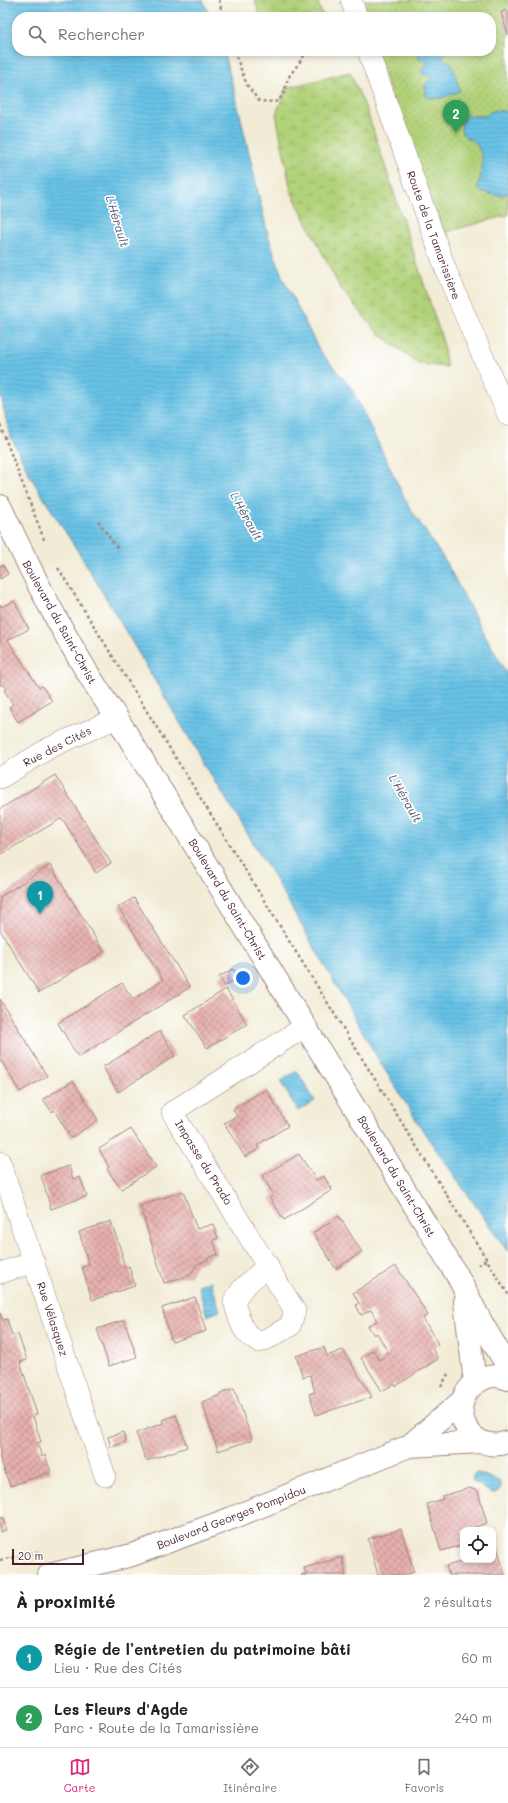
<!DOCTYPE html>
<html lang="fr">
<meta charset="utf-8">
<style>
body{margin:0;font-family:Mali,sans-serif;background:#f2f2f2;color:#202124}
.controls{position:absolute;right:12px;bottom:12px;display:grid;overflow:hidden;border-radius:8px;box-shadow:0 2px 6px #0003}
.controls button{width:36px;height:36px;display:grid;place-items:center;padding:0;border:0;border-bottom:1px solid #e0e0e0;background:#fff;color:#202124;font:20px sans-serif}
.scale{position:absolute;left:12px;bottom:10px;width:72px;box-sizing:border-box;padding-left:4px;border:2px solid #4a1f2b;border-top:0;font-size:11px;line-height:14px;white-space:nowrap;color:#4a1f2b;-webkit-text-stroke:3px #fff;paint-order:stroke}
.you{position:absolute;left:243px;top:978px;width:14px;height:14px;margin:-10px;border:3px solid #fff;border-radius:50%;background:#1a73e8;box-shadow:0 0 0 6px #1a73e833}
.badge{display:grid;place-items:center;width:26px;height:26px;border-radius:50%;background:#db2777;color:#fff;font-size:13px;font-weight:700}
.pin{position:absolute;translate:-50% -33px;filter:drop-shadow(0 1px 2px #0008)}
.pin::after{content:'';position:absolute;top:21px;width:14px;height:12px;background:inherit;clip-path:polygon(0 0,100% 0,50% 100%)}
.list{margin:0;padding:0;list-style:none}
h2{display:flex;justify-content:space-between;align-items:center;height:52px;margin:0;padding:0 16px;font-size:17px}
h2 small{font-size:13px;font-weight:400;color:#757577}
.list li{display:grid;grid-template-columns:26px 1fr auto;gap:12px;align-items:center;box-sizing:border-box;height:60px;padding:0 16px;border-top:1px solid #e0e0e0}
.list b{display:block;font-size:15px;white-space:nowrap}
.list p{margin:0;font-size:13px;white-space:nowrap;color:#757577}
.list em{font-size:13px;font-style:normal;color:#757577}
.icon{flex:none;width:22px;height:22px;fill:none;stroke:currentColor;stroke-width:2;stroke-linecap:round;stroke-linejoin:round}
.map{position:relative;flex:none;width:508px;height:1575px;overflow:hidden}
.search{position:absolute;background:#fff;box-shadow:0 2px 6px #0003;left:12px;right:12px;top:12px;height:44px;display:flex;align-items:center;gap:10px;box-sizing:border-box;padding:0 14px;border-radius:16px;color:#757577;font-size:15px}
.sheet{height:172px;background:#fff}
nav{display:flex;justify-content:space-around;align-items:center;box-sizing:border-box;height:56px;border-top:1px solid #e0e0e0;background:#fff;font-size:11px;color:#757577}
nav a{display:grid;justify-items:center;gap:2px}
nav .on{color:#db2777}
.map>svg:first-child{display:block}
.grass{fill:url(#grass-dots);stroke:#7e7852}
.wetland{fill:url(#wetland-marsh);stroke:#7e7852}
.water{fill:url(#water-rules);stroke:#597088}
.building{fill:url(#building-cross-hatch)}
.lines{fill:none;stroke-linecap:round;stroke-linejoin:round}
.minor-casing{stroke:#9e8680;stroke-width:22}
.tertiary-casing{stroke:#9e8680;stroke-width:24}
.path{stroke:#9e8680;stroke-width:2.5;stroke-dasharray:3 3;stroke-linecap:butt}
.minor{stroke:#fff;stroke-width:21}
.tertiary{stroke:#fff;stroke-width:22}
.labels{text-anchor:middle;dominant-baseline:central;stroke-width:3.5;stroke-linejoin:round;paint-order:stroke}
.street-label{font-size:11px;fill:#4a1f2b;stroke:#fff}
.water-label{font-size:12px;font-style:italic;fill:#54586c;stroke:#fff}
</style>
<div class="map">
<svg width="508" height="1575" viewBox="0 0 508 1575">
<defs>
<pattern id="grass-dots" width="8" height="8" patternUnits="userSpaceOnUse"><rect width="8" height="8" fill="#b2d27a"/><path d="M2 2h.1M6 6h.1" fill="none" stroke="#9bb46a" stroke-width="1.8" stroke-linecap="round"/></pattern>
<pattern id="wetland-marsh" width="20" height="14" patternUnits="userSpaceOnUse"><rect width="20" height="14" fill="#b2d27a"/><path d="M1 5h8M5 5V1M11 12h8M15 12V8" fill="none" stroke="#9bb46a"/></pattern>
<pattern id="water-rules" width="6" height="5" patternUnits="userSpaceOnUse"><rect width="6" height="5" fill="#68c2e6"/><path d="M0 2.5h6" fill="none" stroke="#5ca6c5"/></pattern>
<pattern id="building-cross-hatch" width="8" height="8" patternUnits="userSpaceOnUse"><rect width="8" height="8" fill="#e6b0ae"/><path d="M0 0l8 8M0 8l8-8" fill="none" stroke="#bc8f8e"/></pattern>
</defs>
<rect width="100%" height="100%" fill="#fff"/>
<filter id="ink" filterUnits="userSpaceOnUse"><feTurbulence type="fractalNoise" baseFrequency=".025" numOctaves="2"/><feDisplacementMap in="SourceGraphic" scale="8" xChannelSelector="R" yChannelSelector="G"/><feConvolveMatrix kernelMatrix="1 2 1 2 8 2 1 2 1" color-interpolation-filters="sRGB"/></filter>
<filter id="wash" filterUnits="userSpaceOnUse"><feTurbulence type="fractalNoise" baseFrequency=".012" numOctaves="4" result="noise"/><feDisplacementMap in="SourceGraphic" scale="16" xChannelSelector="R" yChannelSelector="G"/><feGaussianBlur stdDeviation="0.9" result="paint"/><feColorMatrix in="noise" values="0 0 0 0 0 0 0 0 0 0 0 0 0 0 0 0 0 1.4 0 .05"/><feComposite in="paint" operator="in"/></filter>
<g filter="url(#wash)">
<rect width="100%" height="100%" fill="#f2ecd6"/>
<!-- grass -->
<polygon class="grass" points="359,0 508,0 508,215 439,234 376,51 491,51 491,17 365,17"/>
<!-- wetland -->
<g class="wetland">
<polygon points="255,0 317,0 323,17 260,17"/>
<polygon points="350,72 367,111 442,339 447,367 419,364 377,332 340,288 291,191 276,114 286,88"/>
</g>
<!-- water -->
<g class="water">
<polygon points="0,0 203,0 210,17 17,17 17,51 223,51 235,93 268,235 282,276 319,350 352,389 408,505 447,564 480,626 508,676 508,1252 425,1134 381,1064 268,867 208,770 82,558 31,478 9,433 0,391"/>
<path d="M 418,51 L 444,51 L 443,57 L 445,60 L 451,62 L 460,91 C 449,95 435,103 426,95 L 425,86 L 431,78 L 430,76 L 424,75 L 422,72 L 423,68 L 428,63 L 426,61 L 420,60 Z"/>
<path d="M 496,110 L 504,111 L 508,113 L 508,194 C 498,197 485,194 477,188 C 482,174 486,158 477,145 C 475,140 471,140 467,138 C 457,131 461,121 468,114 L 471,116 L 485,116 L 492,111 Z"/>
<polygon points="297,1071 315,1101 298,1111 280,1081"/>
<polygon points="211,1281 220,1311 207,1316 198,1285"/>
<path d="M 478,1473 L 499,1481 L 501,1487 C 494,1501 485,1486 473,1482 L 472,1478 L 474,1474 Z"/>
</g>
<g id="blocks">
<!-- building -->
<g class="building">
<polygon points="508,10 508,35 501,12"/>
<polygon points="3,565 8,574 0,579 0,566"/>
<polygon points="14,601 29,629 8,640 39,688 42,686 52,701 18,722 9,707 13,704 4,690 7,688 4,685 0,685 0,604 1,607"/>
<polygon points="55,775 111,863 96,873 62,818 0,855 0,809"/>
<polygon points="50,865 104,952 39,993 0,930 0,897"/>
<polygon points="134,898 190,987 78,1057 58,1023 122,983 133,999 163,980 118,907"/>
<polygon points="233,969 238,978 225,986 219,977"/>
<polygon points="226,989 247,1024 207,1048 185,1015"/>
<polygon points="0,999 47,1076 20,1092 0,1059"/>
<polygon points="160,1031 175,1056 118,1092 103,1067"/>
<polygon points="73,1081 98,1120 71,1138 54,1110 52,1112 43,1099"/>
<polygon points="266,1089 288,1126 257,1145 259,1149 245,1157 224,1123 237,1116 233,1109"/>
<polygon points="131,1129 156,1167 121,1189 107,1169 109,1167 99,1149"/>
<polygon points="299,1154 316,1180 324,1176 332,1190 284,1220 270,1198 274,1195 262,1176"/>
<polygon points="69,1166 73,1179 80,1177 87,1196 51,1209 41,1175"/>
<polygon points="183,1191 197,1229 213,1224 218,1238 213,1240 218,1254 208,1258 208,1260 197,1264 190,1275 164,1283 140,1206"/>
<polygon points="339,1216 362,1252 336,1269 313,1233"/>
<polygon points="111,1221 122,1254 121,1254 125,1268 129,1266 135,1286 92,1300 82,1267 89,1265 79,1232"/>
<polygon points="396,1266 428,1315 423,1318 438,1344 432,1348 438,1359 396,1386 394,1384 382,1391 361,1358 373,1350 379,1360 389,1354 377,1333 374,1335 368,1326 377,1321 371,1310 361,1315 356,1305 359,1303 353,1293"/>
<polygon points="195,1297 206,1331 172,1342 162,1308"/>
<polygon points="0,1313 3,1320 7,1319 12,1336 18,1334 27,1360 20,1362 37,1414 33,1416 41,1442 37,1443 42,1457 45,1455 51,1472 10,1486 0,1458"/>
<polygon points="124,1320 137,1357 109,1366 97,1329"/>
<polygon points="324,1347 327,1356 343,1350 372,1397 316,1415 309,1394 315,1392 310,1375 303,1377 296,1356"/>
<polygon points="234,1388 252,1440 218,1451 202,1402 221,1395 220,1393"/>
<polygon points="176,1415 187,1447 146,1461 136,1433 164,1423 162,1420"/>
<polygon points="123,1432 126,1442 111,1447 108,1437"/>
<polygon points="470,1488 478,1492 487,1523 471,1528 472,1530 463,1530 463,1545 441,1551 427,1504 443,1499 442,1496"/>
<polygon points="0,1518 3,1518 6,1530 0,1532"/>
<polygon points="401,1529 414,1572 404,1575 378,1575 368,1539"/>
<polygon points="497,1547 505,1575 449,1575 446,1566 468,1560 493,1560 493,1548"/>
<polygon points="342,1557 346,1575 301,1575 306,1573 304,1568"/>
</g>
</g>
</g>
<g filter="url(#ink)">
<use href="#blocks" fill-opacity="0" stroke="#9e8680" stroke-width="1"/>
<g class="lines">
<!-- minor casing -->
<g class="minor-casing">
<g id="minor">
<polyline points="351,0 357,17"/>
<polyline points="368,51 447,273 508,415"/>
<polyline points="0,778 51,747 117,718"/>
<polyline points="0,1162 105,1476"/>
<path d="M 268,1265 L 242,1289 L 234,1301 C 239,1318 241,1334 259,1342 L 269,1338 L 290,1326 L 295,1311 L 172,1112 L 306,1026"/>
<polyline points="0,1273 34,1262"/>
</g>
</g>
<!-- tertiary casing -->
<g class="tertiary-casing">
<g id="tertiary">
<path d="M 0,506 C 34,578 71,652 117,718 L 458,1277 L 484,1327 L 508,1367"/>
<polyline points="465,1302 475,1383"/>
<path d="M 508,1379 C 499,1375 489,1375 481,1380 C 442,1399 467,1457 508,1442"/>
<polyline points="409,1446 481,1442"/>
<polyline points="49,1575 132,1555 232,1518 409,1446 462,1401"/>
</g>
</g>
<!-- path -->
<g class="path">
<polyline points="219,0 223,17"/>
<polyline points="234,51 247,85 259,101 275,102 283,96 288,78 304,56 317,51"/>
<polyline points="0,425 45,542"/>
<polyline points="98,521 118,549"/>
<polyline points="58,568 508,1294"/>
<polyline points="478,1265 486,1260"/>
<polyline points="441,1387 449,1372"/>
<polyline points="0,1560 42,1551"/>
</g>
<!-- minor -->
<use href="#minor" class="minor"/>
<!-- tertiary -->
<use href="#tertiary" class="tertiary"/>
</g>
</g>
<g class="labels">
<!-- street labels -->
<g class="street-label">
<text transform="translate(434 235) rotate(70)">Route de la Tamarissière</text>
<text transform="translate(60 622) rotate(61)">Boulevard du Saint-Christ</text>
<text transform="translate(57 746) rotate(-27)">Rue des Cités</text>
<text transform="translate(228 899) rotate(59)">Boulevard du Saint-Christ</text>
<text transform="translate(204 1162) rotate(58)">Impasse du Prado</text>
<text transform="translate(397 1176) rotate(59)">Boulevard du Saint-Christ</text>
<text transform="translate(53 1319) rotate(72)">Rue Vélasquez</text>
<text transform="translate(231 1517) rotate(-21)">Boulevard Georges Pompidou</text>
</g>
<!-- water labels -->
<g class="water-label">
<text transform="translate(118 221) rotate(73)">L'Hérault</text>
<text transform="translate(247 516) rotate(61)">L'Hérault</text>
<text transform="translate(406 798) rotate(60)">L'Hérault</text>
</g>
</g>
</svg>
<div class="controls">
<button><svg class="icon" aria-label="locate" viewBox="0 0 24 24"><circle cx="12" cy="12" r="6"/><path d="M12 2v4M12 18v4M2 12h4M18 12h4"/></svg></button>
</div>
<div class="scale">20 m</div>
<div class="you"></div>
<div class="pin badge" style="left:40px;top:914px;background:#0f9aa8">1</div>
<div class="pin badge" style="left:456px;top:133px;background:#2e9e5b">2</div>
<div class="search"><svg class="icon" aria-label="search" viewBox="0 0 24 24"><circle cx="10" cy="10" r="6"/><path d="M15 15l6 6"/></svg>Rechercher</div>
</div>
<section class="sheet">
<h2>À proximité<small>2 résultats</small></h2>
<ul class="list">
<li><span class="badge" style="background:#0f9aa8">1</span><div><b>Régie de l’entretien du patrimoine bâti</b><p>Lieu · Rue des Cités</p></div><em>60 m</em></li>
<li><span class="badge" style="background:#2e9e5b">2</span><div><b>Les Fleurs d'Agde</b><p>Parc · Route de la Tamarissière</p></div><em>240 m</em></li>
</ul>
</section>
<nav>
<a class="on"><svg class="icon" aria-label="map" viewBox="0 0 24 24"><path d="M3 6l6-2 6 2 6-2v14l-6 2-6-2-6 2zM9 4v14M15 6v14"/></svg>Carte</a>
<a><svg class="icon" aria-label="directions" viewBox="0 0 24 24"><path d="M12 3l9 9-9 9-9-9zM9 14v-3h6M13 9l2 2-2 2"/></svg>Itinéraire</a>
<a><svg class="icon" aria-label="saved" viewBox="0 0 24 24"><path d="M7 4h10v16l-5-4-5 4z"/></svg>Favoris</a>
</nav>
